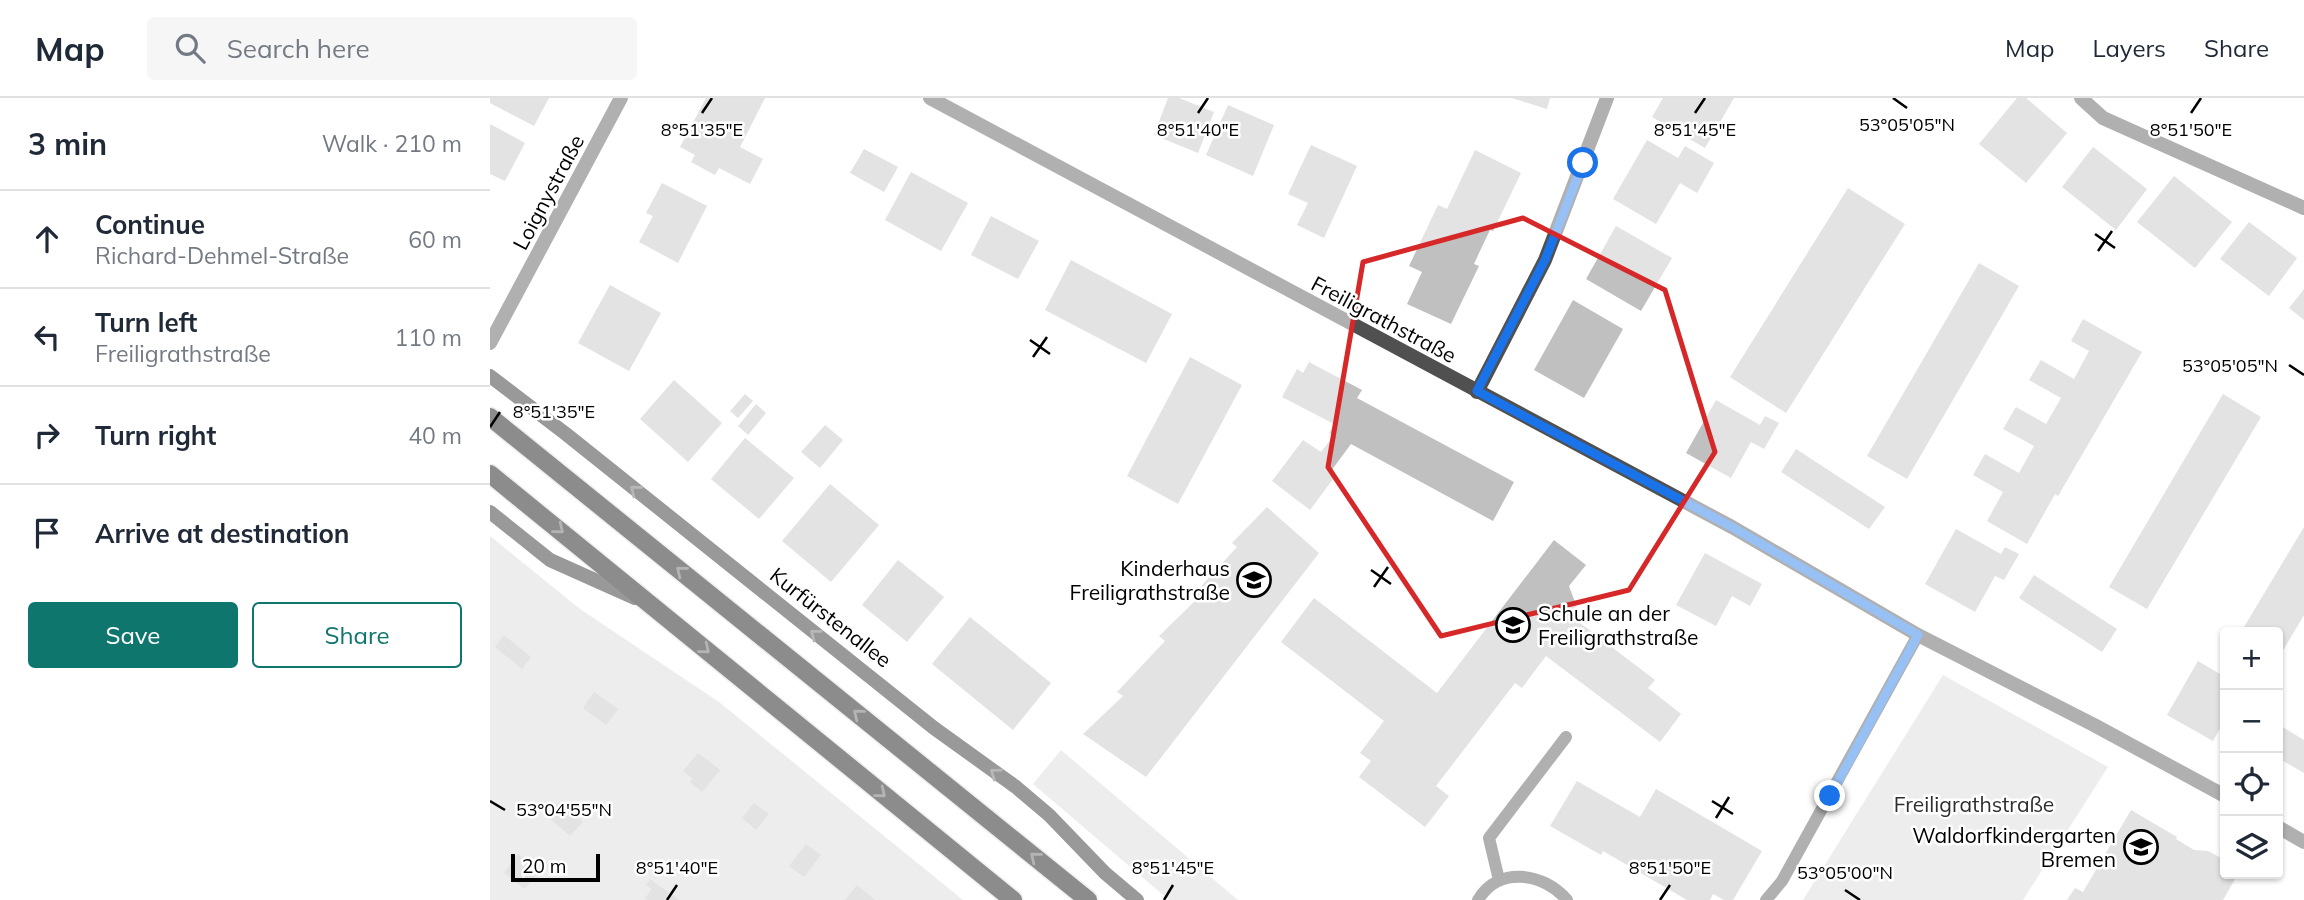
<!DOCTYPE html>
<meta charset="utf-8">
<style>
body{margin:0;font-family:Mulish,sans-serif;background:#f6f6f7;color:#1f2937}
.controls{position:absolute;right:21px;bottom:21px;display:grid;overflow:hidden;border-radius:7px;box-shadow:0 2px 5px #0004}
.controls button{width:63px;height:63px;display:grid;place-items:center;padding:0;border:0;border-bottom:2px solid #e0e1e3;background:#fff;color:#1f2937;font:35px sans-serif}
.scale{position:absolute;left:21px;bottom:18px;width:89px;box-sizing:border-box;padding-left:7px;border:4px solid #000;border-top:0;font-size:19px;line-height:24px;white-space:nowrap;color:#000;-webkit-text-stroke:5px #fff;paint-order:stroke}
.stop{position:absolute;width:21px;height:21px;margin:-16px;border:5px solid #1a73e8;border-radius:50%;background:#fff}
.stop.end{background:#1a73e8;border-color:#fff;box-shadow:0 2px 7px #0008}
.list{margin:0;padding:0;list-style:none}
h2{display:flex;justify-content:space-between;align-items:center;height:91px;margin:0;padding:0 28px;font-size:30px}
h2 small{font-size:23px;font-weight:400;color:#747a83}
.list li{display:grid;grid-template-columns:46px 1fr auto;gap:21px;align-items:center;box-sizing:border-box;height:98px;padding:0 28px;border-top:2px solid #e0e1e3}
.list b{display:block;font-size:26px;white-space:nowrap}
.list p{margin:0;font-size:23px;white-space:nowrap;color:#747a83}
.list em{font-size:23px;font-style:normal;color:#747a83}
.actions{display:flex;gap:14px;padding:21px 28px}
.actions a{flex:1;padding:16px 0;border:2px solid #0f766e;border-radius:7px;text-align:center;font-size:24px;color:#0f766e}
.actions .main{background:#0f766e;color:#fff}
.icon{flex:none;width:38px;height:38px;fill:none;stroke:currentColor;stroke-width:2;stroke-linecap:round;stroke-linejoin:round}
.map{position:relative;flex:none;width:1814px;height:802px;overflow:hidden}
header{display:flex;align-items:center;gap:42px;box-sizing:border-box;height:98px;padding:0 35px;background:#fff;border-bottom:2px solid #e0e1e3}
header strong{font-size:33px}
nav{display:flex;gap:38px;margin-inline-start:auto;font-size:24px}
.search{width:490px;height:63px;background:#f6f6f7;display:flex;align-items:center;gap:18px;box-sizing:border-box;padding:0 24px;border-radius:7px;color:#747a83;font-size:26px}
main{display:flex}
aside{flex:1;background:#fff}
.map>svg:first-child{display:block}
.green{fill:#d7d7d7}
.building{fill:#c0c0c0}
.lines{fill:none;stroke-linecap:round;stroke-linejoin:round}
.primary-casing{stroke:#dbdbdb;stroke-width:21}
.service{stroke:#505050;stroke-width:12}
.minor{stroke:#505050;stroke-width:14}
.secondary{stroke:#1d1d1d;stroke-width:14}
.primary{stroke:#000;stroke-width:18}
.oneway{stroke:#616161}
.oneway2{stroke:#595959}
.route{stroke:#1a73e8;stroke-width:9}
.marked{fill:none;stroke:#d62828;stroke-width:5;stroke-linejoin:round}
.ticks{fill:none;stroke:#000;stroke-width:2.5}
.labels{text-anchor:middle;dominant-baseline:central;stroke-width:5;stroke-linejoin:round;paint-order:stroke}
.street-label{font-size:21px;fill:#000;stroke:#fff}
.poi-label{font-size:21px;fill:#000;stroke:#fff;text-anchor:end}
.park-label{font-size:21px;fill:#2e2e2e;stroke:#fff}
.ticks-label{font-size:18px;text-anchor:middle;fill:#000;stroke:#fff;stroke-width:5;stroke-linejoin:round;paint-order:stroke}
</style>
<header>
<strong>Map</strong>
<div class="search"><svg class="icon" aria-label="search" viewBox="0 0 24 24"><circle cx="10" cy="10" r="6"/><path d="M15 15l6 6"/></svg>Search here</div>
<nav><a>Map</a><a>Layers</a><a>Share</a></nav>
</header>
<main>
<aside>
<h2>3 min<small>Walk · 210 m</small></h2>
<ul class="list">
<li><svg class="icon" aria-label="ahead" viewBox="0 0 24 24"><path d="M12 20V5M6 11l6-6 6 6"/></svg><div><b>Continue</b><p>Richard-Dehmel-Straße</p></div><em>60 m</em></li>
<li><svg class="icon" aria-label="left" viewBox="0 0 24 24"><path d="M17 20v-9H6M10 6l-5 5 5 5"/></svg><div><b>Turn left</b><p>Freiligrathstraße</p></div><em>110 m</em></li>
<li><svg class="icon" aria-label="right" viewBox="0 0 24 24"><path d="M7 20v-9h11M14 6l5 5-5 5"/></svg><div><b>Turn right</b></div><em>40 m</em></li>
<li><svg class="icon" aria-label="arrive" viewBox="0 0 24 24"><path d="M6 21V4h12l-3 4 3 4H6"/></svg><div><b>Arrive at destination</b></div></li>
</ul>
<div class="actions"><a class="main">Save</a><a>Share</a></div>
</aside>
<div class="map">
<svg width="1814" height="802" viewBox="0 0 1814 802">
<rect width="100%" height="100%" fill="#fff"/>
<!-- green -->
<g class="green">
<polygon points="0,438 90,511 229,604 473,802 0,802"/>
<polygon points="1453,577 1618,669 1533,802 1313,802"/>
<polygon points="571,652 748,802 679,802 543,686"/>
</g>
<!-- building -->
<g class="building">
<polygon points="0,0 59,0 44,28 0,5"/>
<polygon points="216,0 275,0 250,49 273,61 260,86 229,70 225,77 201,64 205,57 190,49"/>
<polygon points="678,0 689,0 724,14 708,55 664,37"/>
<polygon points="1022,0 1060,0 1057,11"/>
<polygon points="1173,0 1244,0 1215,50 1162,19"/>
<polygon points="1527,0 1536,0 1577,35 1536,85 1489,46"/>
<polygon points="738,7 784,27 763,78 716,57"/>
<polygon points="0,26 35,45 15,83 0,76"/>
<polygon points="1157,42 1188,60 1195,48 1224,65 1207,95 1190,85 1166,126 1123,101"/>
<polygon points="821,47 867,68 834,140 807,127 818,105 798,96"/>
<polygon points="1603,49 1657,91 1626,132 1572,89"/>
<polygon points="374,51 408,69 394,94 360,75"/>
<polygon points="985,52 1031,75 1003,133 1000,132 989,155 984,166 989,168 961,226 917,206 932,174 919,168 948,107 957,111"/>
<polygon points="421,74 478,105 451,153 395,122"/>
<polygon points="1684,78 1742,124 1705,170 1647,124"/>
<polygon points="172,85 217,108 188,165 149,144 163,118 156,115"/>
<polygon points="1358,90 1415,126 1296,315 1240,279"/>
<polygon points="501,118 549,143 528,181 481,157"/>
<polygon points="1759,124 1807,160 1779,198 1730,161"/>
<polygon points="1126,128 1182,160 1151,213 1096,181"/>
<polygon points="581,162 682,216 656,265 555,212"/>
<polygon points="1489,165 1529,188 1417,381 1377,358"/>
<polygon points="120,187 171,215 139,273 88,245"/>
<polygon points="1814,191 1814,222 1799,210"/>
<polygon points="1083,202 1133,231 1094,300 1044,272"/>
<polygon points="1593,221 1652,254 1568,398 1565,396 1537,446 1497,423 1513,394 1483,377 1495,356 1529,375 1544,348 1513,331 1526,309 1556,326 1571,300 1539,282 1551,262 1584,281 1599,253 1581,243"/>
<polygon points="700,259 752,287 688,406 637,378"/>
<polygon points="819,264 872,292 867,300 1024,384 1003,423 861,346 841,373 846,377 820,412 782,383 813,342 831,354 844,337 839,335 844,326 792,299 807,271 813,275"/>
<polygon points="184,282 232,325 198,364 150,321"/>
<polygon points="255,296 263,303 248,320 240,313"/>
<polygon points="1733,296 1771,319 1657,511 1619,489"/>
<polygon points="1226,302 1270,327 1275,318 1289,325 1274,351 1261,344 1241,380 1196,355"/>
<polygon points="266,306 276,315 258,337 248,328"/>
<polygon points="335,327 353,342 330,370 311,354"/>
<polygon points="255,340 304,380 269,421 221,381"/>
<polygon points="1306,351 1395,409 1379,431 1291,374"/>
<polygon points="340,386 389,427 341,484 292,443"/>
<polygon points="777,409 829,455 656,679 593,636 633,598 627,594 675,543 669,538 709,499 704,496 747,449 742,445"/>
<polygon points="1814,429 1814,517 1788,561 1788,534 1751,534"/>
<polygon points="1466,431 1511,456 1515,449 1529,456 1514,482 1505,478 1485,514 1435,486"/>
<polygon points="1064,442 1096,467 1079,488 1089,515 1085,521 1165,582 1158,590 1191,616 1170,644 1056,558 1032,590 1025,585 946,688 959,698 935,729 869,679 881,663 870,655 894,623 791,544 824,500 947,595"/>
<polygon points="1215,455 1272,486 1260,508 1242,498 1226,528 1186,507"/>
<polygon points="408,462 454,499 417,544 372,507"/>
<polygon points="1544,477 1627,531 1612,554 1529,500"/>
<polygon points="480,519 561,585 523,632 442,566"/>
<polygon points="14,537 41,559 32,571 5,549"/>
<polygon points="1708,563 1735,579 1735,621 1723,643 1677,617"/>
<polygon points="104,594 128,611 116,627 93,610"/>
<polygon points="1788,626 1814,642 1814,675 1788,660"/>
<polygon points="208,655 230,672 212,694 200,684 203,681 193,673"/>
<polygon points="1087,683 1150,719 1166,691 1272,753 1243,802 1234,802 1223,796 1220,802 1197,802 1113,753 1111,757 1060,728"/>
<polygon points="69,704 93,724 80,738 57,718"/>
<polygon points="264,705 279,716 266,732 252,720"/>
<polygon points="1641,712 1687,739 1686,741 1704,752 1718,753 1735,762 1735,776 1748,776 1733,802 1577,802 1585,790 1593,794"/>
<polygon points="316,746 331,757 314,779 299,768"/>
<polygon points="28,756 50,772 35,791 14,775"/>
<polygon points="160,781 189,802 158,802 155,800 162,791 156,787"/>
<polygon points="367,787 385,802 355,802"/>
</g>
<g class="lines">
<!-- primary casing -->
<g class="primary-casing">
<g id="primary">
<polyline points="0,319 598,802"/>
<polyline points="0,376 523,802"/>
</g>
</g>
<!-- service -->
<g class="service">
<polyline points="1009,782 999,740 1076,639"/>
<path d="M 988,802 C 1009,767 1054,775 1077,802"/>
<polyline points="1276,802 1292,783 1428,537"/>
</g>
<!-- minor -->
<g class="minor">
<polyline points="440,0 1242,429 1428,537 1604,627 1735,698"/>
<polyline points="1591,0 1613,20 1814,110"/>
<polyline points="0,245 131,0"/>
<polyline points="987,294 1055,162 1117,0"/>
<polyline points="1788,729 1814,744"/>
</g>
<!-- secondary -->
<g class="secondary">
<polyline points="0,278 76,336 444,630 526,689 559,717 615,775 647,802"/>
<polyline points="0,414 60,462 145,500"/>
</g>
<!-- primary -->
<use href="#primary" class="primary"/>
</g>
<!-- one-way arrows -->
<defs><path id="oneway-chevron" d="M-2-3.5L2.5 0L-2 3.5" fill="none" stroke-width="1.6" stroke-linecap="round" stroke-linejoin="round" transform="scale(1.75)"/></defs>
<g class="oneway">
<use href="#oneway-chevron" transform="translate(145 392) rotate(-141)"/>
<use href="#oneway-chevron" transform="translate(325 536) rotate(-142)"/>
<use href="#oneway-chevron" transform="translate(505 675) rotate(-144)"/>
</g>
<g class="oneway2">
<use href="#oneway-chevron" transform="translate(69 431) rotate(39)"/>
<use href="#oneway-chevron" transform="translate(191 473) rotate(-141)"/>
<use href="#oneway-chevron" transform="translate(215 551) rotate(39)"/>
<use href="#oneway-chevron" transform="translate(368 616) rotate(-141)"/>
<use href="#oneway-chevron" transform="translate(391 695) rotate(39)"/>
<use href="#oneway-chevron" transform="translate(545 759) rotate(-141)"/>
</g>
<g class="lines">
<!-- route -->
<polyline class="route" points="1093,65 1055,162 987,293 1242,429 1428,537 1340,698"/>
</g>
<!-- marked area -->
<path d="M0 0H1814V802H0ZM 1033,120 L 1175,192 L 1225,354 L 1139,492 L 951,538 L 838,369 L 873,164 Z" fill="#fff" fill-opacity=".55" fill-rule="evenodd"/>
<path class="marked" d="M 1033,120 L 1175,192 L 1225,354 L 1139,492 L 951,538 L 838,369 L 873,164 Z"/>
<!-- ticks -->
<path class="ticks" d="M 1403,0 L 1417,10M 212,15 L 222,0M 708,15 L 718,0M 1205,15 L 1215,0M 1701,15 L 1711,0M 1605,136 L 1625,150M 1608,153 L 1622,133M 540,242 L 560,256M 543,259 L 557,239M 1799,267 L 1814,277M 0,329 L 10,314M 881,472 L 901,486M 884,489 L 898,469M 0,703 L 15,712M 1222,703 L 1243,716M 1226,720 L 1239,699M 1355,792 L 1370,802M 177,802 L 187,787M 674,802 L 683,787M 1170,802 L 1180,787"/>
<!-- icons -->
<defs>
<g id="school-ring" transform="scale(1.75)"><circle r="9.5" fill="#fff" stroke="#000" stroke-width="1.5"/><path d="M0-5L7-2L0 1L-7-2ZM-4 1L0 2.5L4 1V4Q0 6-4 4Z" fill="#000"/></g>
</defs>
<g fill-rule="evenodd">
<use href="#school-ring" x="764" y="482"/>
<use href="#school-ring" x="1023" y="527"/>
<use href="#school-ring" x="1651" y="749"/>
</g>
<g class="labels">
<!-- street labels -->
<g class="street-label">
<text transform="translate(58 94) rotate(-62)">Loignystraße</text>
<text transform="translate(894 221) rotate(28)">Freiligrathstraße</text>
<text transform="translate(341 519) rotate(38)">Kurfürstenallee</text>
</g>
<!-- poi labels -->
<g class="poi-label">
<text x="740" y="470">Kinderhaus<tspan x="740" dy="24">Freiligrathstraße</tspan></text>
<text x="1048" y="515" text-anchor="start">Schule an der<tspan x="1048" dy="24">Freiligrathstraße</tspan></text>
<text x="1626" y="737">Waldorfkindergarten<tspan x="1626" dy="24">Bremen</tspan></text>
</g>
<!-- park labels -->
<g class="park-label">
<text x="1484" y="706">Freiligrathstraße</text>
</g>
</g>
<g class="ticks-label">
<text x="1417" y="33">53°05'05"N</text>
<text x="212" y="38">8°51'35"E</text>
<text x="708" y="38">8°51'40"E</text>
<text x="1205" y="38">8°51'45"E</text>
<text x="1701" y="38">8°51'50"E</text>
<text x="1740" y="274">53°05'05"N</text>
<text x="64" y="320">8°51'35"E</text>
<text x="74" y="718">53°04'55"N</text>
<text x="187" y="776">8°51'40"E</text>
<text x="683" y="776">8°51'45"E</text>
<text x="1180" y="776">8°51'50"E</text>
<text x="1355" y="781">53°05'00"N</text>
</g>
</svg>
<div class="controls">
<button>+</button>
<button>−</button>
<button><svg class="icon" aria-label="locate" viewBox="0 0 24 24"><circle cx="12" cy="12" r="6"/><path d="M12 2v4M12 18v4M2 12h4M18 12h4"/></svg></button>
<button><svg class="icon" aria-label="layers" viewBox="0 0 24 24"><path d="M12 4l9 5-9 5-9-5zM3 14l9 5 9-5"/></svg></button>
</div>
<div class="scale">20 m</div>
<div class="stop" style="left:1093px;top:65px"></div>
<div class="stop end" style="left:1340px;top:698px"></div>
</div>
</main>
